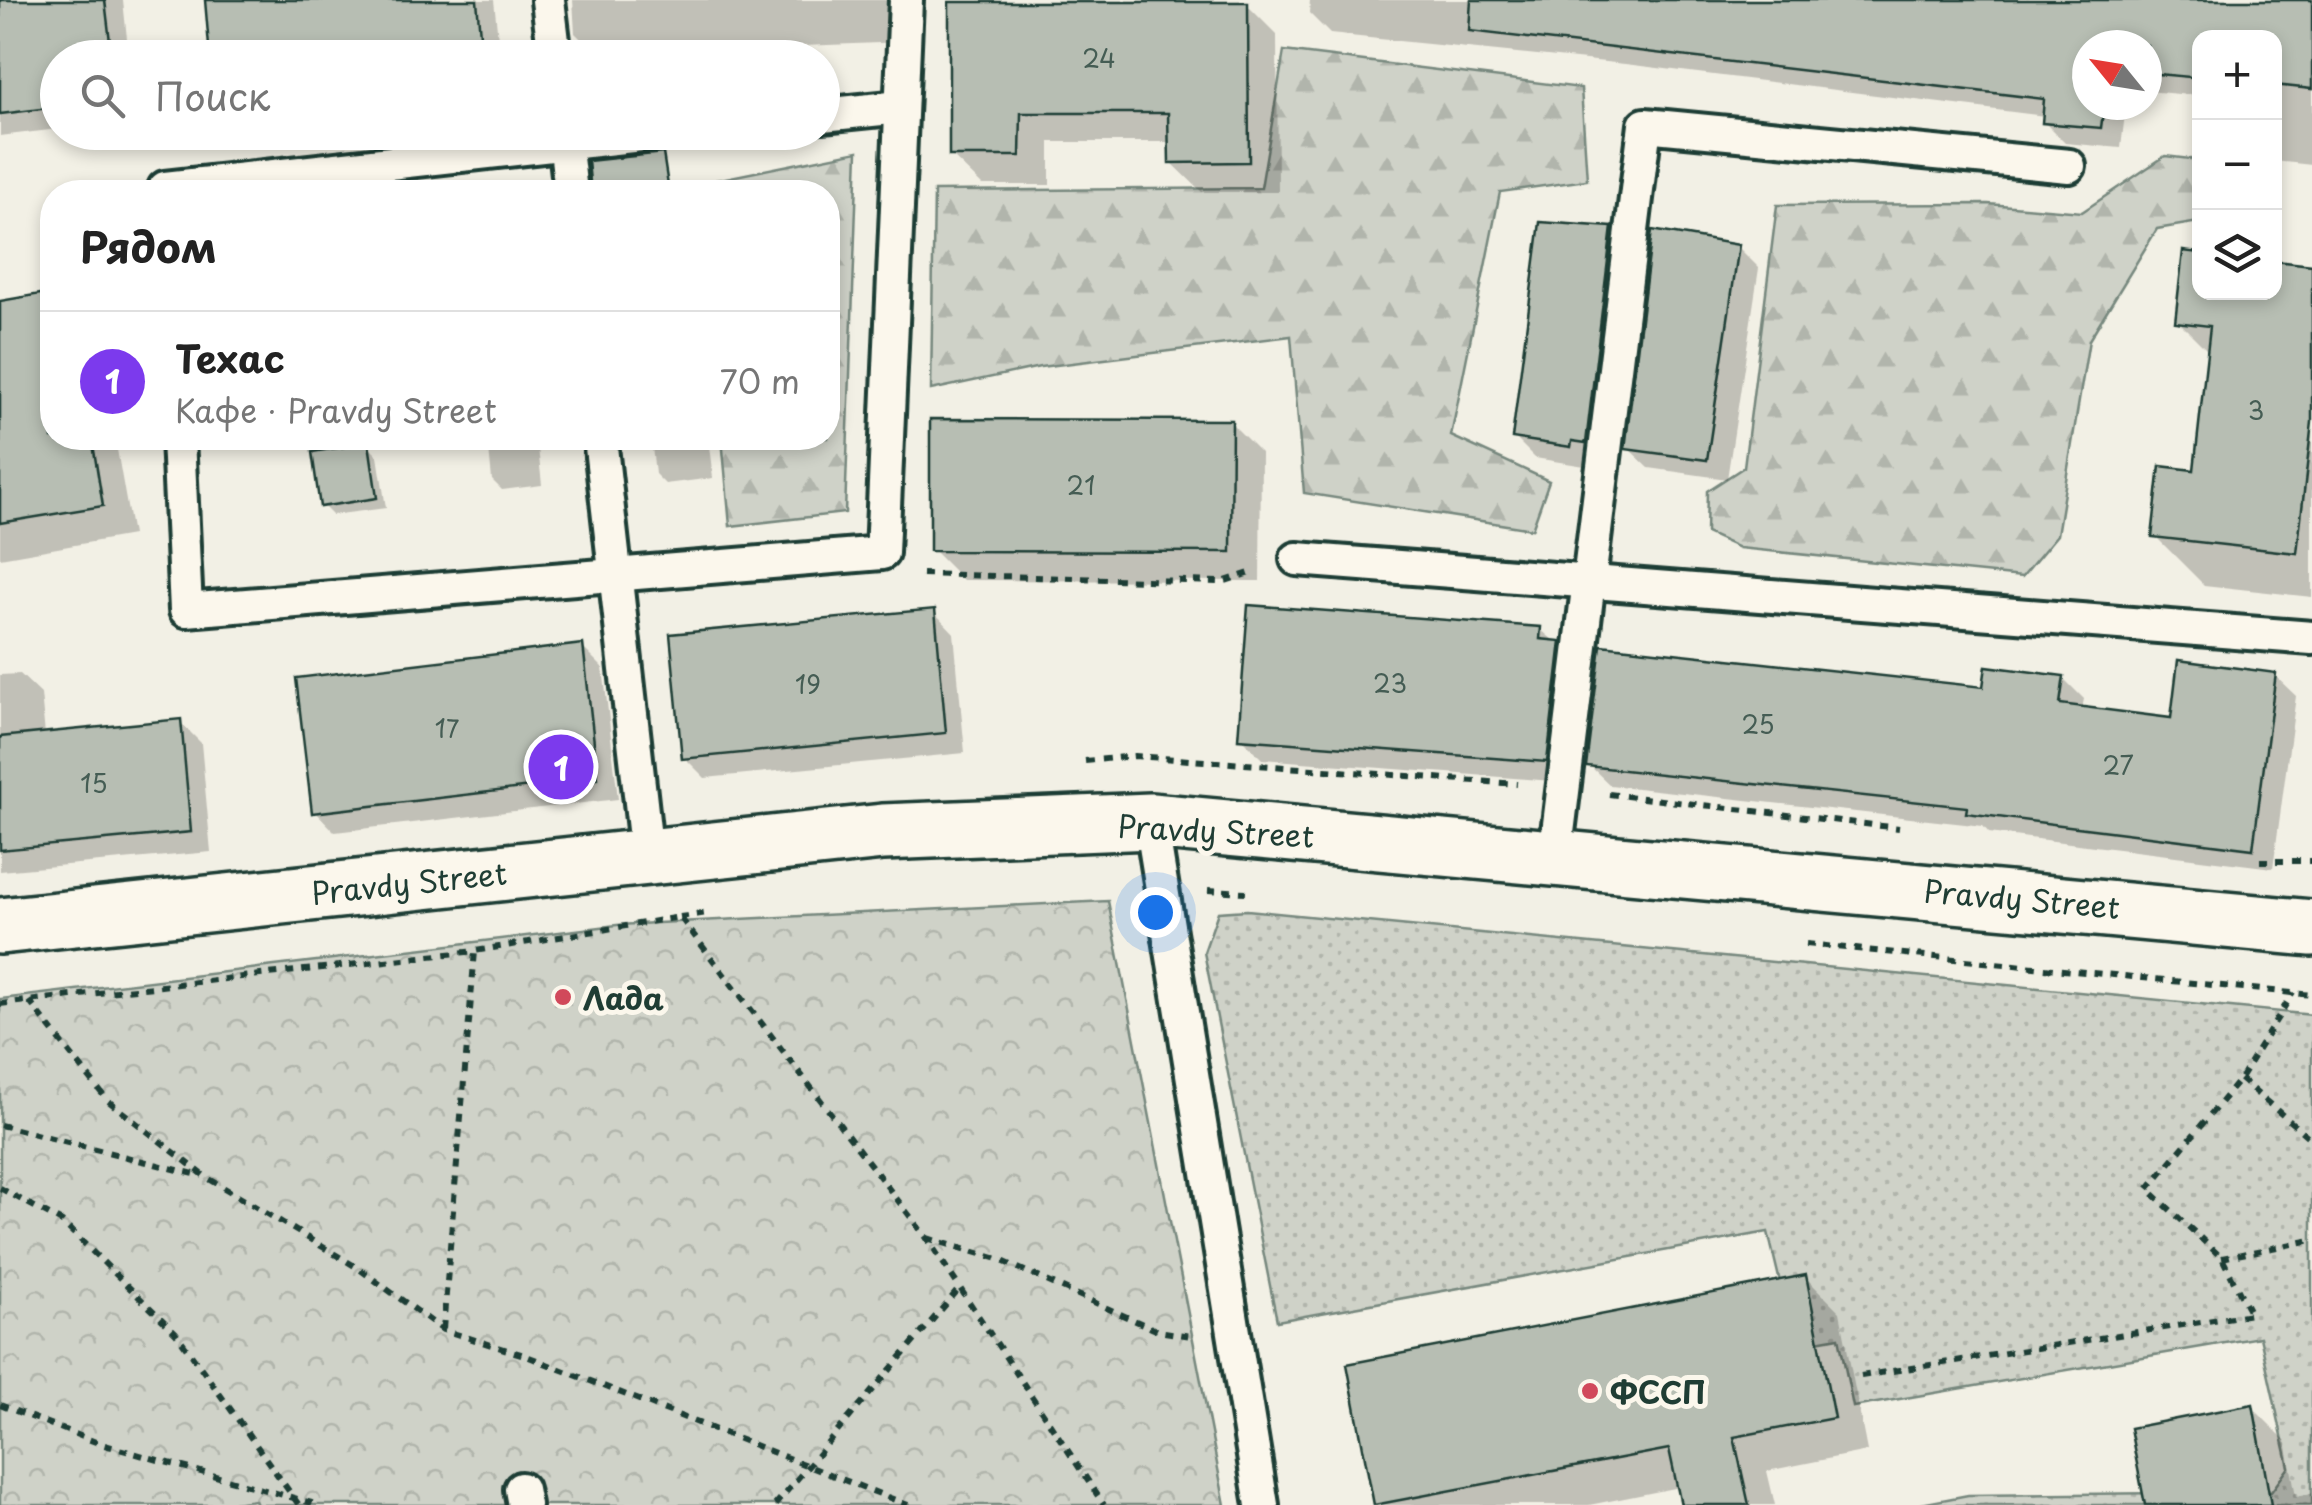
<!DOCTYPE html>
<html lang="ru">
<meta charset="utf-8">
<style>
body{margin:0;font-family:"Playpen Sans",sans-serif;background:#f6f6f6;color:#222}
.controls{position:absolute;right:30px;top:30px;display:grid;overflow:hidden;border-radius:20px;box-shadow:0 5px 15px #0003}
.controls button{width:90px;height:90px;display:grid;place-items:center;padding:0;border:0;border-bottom:2px solid #e0e0e0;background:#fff;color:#222;font:50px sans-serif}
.compass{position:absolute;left:2072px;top:30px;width:90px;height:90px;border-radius:50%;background:#fff;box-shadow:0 5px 15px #0003;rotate:300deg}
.you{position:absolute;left:1155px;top:912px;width:35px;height:35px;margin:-25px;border:8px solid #fff;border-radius:50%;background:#1a73e8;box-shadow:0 0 0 15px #1a73e833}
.badge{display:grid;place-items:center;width:65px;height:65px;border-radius:50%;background:#7c3aed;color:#fff;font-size:32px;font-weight:700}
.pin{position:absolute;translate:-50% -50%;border:5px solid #fff;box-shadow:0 2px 10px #0006}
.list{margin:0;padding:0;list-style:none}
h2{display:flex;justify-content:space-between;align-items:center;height:130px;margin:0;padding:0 40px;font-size:42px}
h2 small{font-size:32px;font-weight:400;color:#767676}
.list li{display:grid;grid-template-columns:65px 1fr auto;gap:30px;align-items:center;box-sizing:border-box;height:140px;padding:0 40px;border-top:2px solid #e0e0e0}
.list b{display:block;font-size:38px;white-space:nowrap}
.list p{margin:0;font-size:32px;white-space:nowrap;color:#767676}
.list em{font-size:32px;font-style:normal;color:#767676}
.icon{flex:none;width:55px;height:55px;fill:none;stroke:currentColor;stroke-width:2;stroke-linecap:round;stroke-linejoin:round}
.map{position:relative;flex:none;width:2312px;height:1505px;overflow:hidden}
.search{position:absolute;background:#fff;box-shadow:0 5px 15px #0003;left:40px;top:40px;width:800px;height:110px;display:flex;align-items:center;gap:25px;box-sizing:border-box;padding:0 35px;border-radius:55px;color:#767676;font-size:38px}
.panel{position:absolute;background:#fff;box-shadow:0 5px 15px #0003;left:40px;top:180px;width:800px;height:270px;border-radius:40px}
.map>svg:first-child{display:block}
.grass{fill:url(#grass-dots);stroke:#77887e;stroke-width:2.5}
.forest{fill:url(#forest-firs);stroke:#77887e;stroke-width:2.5}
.park{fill:url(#park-crowns);stroke:#77887e;stroke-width:2.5}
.shadow{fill:#0003}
.building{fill:#b7beb3;stroke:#1f3d34;stroke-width:2.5}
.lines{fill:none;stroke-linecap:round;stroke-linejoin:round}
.service-casing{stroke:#1f3d34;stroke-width:40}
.primary-casing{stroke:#1f3d34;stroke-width:62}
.path{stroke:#1f3d34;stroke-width:6;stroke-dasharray:8 8;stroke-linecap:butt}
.service{stroke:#fbf7ec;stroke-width:32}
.primary{stroke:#fbf7ec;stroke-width:55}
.poi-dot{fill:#d1495b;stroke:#fbf7ec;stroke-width:4}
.labels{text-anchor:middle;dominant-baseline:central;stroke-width:10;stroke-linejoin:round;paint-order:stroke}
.number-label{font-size:25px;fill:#455d54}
.street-label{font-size:30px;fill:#1f3d34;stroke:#fbf7ec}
.poi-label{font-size:30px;font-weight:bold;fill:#1f3d34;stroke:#fbf7ec;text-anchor:start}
</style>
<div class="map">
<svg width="2312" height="1505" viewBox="0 0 2312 1505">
<defs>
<pattern id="grass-dots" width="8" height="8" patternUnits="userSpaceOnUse" patternTransform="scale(2.5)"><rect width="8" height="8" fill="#cfd2c8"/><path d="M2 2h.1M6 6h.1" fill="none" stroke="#b1b5ac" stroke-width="1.8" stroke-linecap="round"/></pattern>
<pattern id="forest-firs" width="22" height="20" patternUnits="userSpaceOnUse" patternTransform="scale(2.5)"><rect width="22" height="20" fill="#cfd2c8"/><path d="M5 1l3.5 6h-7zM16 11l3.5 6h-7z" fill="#b1b5ac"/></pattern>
<pattern id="park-crowns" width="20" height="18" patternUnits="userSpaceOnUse" patternTransform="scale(2.5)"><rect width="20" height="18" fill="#cfd2c8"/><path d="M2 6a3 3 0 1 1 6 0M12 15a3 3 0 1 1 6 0" fill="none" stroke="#b1b5ac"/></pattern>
</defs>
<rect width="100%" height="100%" fill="#f2f0e5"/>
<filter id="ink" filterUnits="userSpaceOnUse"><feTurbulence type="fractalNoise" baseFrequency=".01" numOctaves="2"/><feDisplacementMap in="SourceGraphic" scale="20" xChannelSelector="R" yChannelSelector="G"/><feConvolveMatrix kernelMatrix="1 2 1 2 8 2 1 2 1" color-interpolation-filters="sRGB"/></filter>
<g filter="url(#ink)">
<!-- grass -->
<polygon class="grass" points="1247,910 2312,1015 2312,1505 1916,1505 1968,1495 2271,1492 2289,1467 2260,1337 1853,1407 1839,1337 1795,1345 1768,1232 1277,1321 1204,952 1218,912"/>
<!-- forest -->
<g class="forest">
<polygon points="1284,51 1581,88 1587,180 1500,192 1451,436 1549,481 1532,529 1304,493 1291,336 1040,367 931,390 934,191 1261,188"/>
<polygon points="858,151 845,513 730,526 722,438 828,438 828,192 702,192 701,183"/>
<polygon points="2165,156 2199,160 2199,222 2157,229 2089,340 2057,535 2022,577 1739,548 1706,533 1707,491 1744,467 1777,205 1988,204 2082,212"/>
</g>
<!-- park -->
<polygon class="park" points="1108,901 1225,1505 257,1505 255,1500 218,1505 0,1505 0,999 617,925"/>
<!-- shadow -->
<g class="shadow">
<polygon points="0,0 123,0 129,58 58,58 58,129 0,136"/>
<polygon points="207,0 494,0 500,58 213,58"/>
<polygon points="573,0 903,0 905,42 596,54 575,33"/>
<polygon points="1310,0 2312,0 2312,165 2274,161 2274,38 2200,38 2200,96 2147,91 2147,45 2087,45 2087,105 2126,105 2121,148 2065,143 2044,122 2045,116 1625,64 1330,34 1309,13"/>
<polygon points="952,5 1247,5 1277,35 1278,192 1202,192 1171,162 1171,142 1050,142 1050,185 982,185 951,155"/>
<polygon points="1611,229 1632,250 1591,467 1535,458 1514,437"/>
<polygon points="1738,247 1759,268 1727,479 1649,468 1628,448"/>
<polygon points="2312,268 2312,597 2204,585 2155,536 2196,473 2210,353 2178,321 2200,292 2274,292"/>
<polygon points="52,295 52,438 115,438 132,535 0,558 0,304"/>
<polygon points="1231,423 1261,453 1260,581 963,580 933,550"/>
<polygon points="488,438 537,438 542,485 502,490 492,480"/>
<polygon points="651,438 708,438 713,478 665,484 655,474"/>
<polygon points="368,446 378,456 386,508 332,515 322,505"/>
<polygon points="934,612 954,633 965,753 705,778 684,757"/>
<polygon points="1540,629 1581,664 1567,782 1262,759 1241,738"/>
<polygon points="582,647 603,668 618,799 335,832 315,811"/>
<polygon points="20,674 41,694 45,735 180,722 201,743 211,852 0,871 0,675"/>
<polygon points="2275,676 2296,696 2273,868 1989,833 1983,826 1610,785 1589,765 2063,678 2084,699 2082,709 2173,721"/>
<polygon points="1806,1278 1840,1312 1867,1451 1767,1471 1775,1505 1684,1505 1680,1487 1589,1505 1376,1505 1350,1365"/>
<polygon points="2252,1407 2286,1441 2296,1496 2312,1493 2312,1505 2148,1505"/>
</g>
<!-- building -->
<g class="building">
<polygon points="0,0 105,0 112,58 58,58 58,107 0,114"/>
<polygon points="205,0 477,0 481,48 393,58 210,58"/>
<polygon points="1471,0 2312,0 2312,89 2274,85 2274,38 2200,38 2200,78 2147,73 2147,45 2087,45 2087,105 2104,105 2101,128 2042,123 2044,99 1469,31"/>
<polygon points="949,2 1248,2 1249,162 1169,163 1168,113 1021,113 1020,156 949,156"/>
<polygon points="663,153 669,192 591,192 588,161"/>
<polygon points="1540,222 1612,227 1586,443 1572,441 1571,447 1512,438"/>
<polygon points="1652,230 1739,245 1707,460 1625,449"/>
<polygon points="2183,251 2200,253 2200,292 2274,292 2274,261 2312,265 2312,422 2297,553 2152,537 2160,466 2194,470 2210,326 2175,322"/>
<polygon points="52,292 52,438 92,438 103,506 0,523 0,301"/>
<polygon points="930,419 1232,420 1231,552 930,551"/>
<polygon points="369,443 377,498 320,507 312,452"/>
<polygon points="1248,605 1541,627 1540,639 1561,641 1547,762 1238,739"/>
<polygon points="935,609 946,733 682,759 670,634"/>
<polygon points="583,644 598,779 312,813 296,678"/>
<polygon points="1601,645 1983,687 1986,666 2064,676 2060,704 2171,718 2178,660 2276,673 2253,849 1966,813 1967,807 1586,766"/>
<polygon points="181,719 191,832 0,850 0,737"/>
<polygon points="1806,1275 1834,1418 1734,1437 1749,1505 1681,1505 1669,1449 1374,1505 1347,1364"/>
<polygon points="2253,1404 2271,1505 2145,1505 2130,1428"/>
</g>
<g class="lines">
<!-- service casing -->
<g class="service-casing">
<g id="service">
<polyline points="548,0 555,58"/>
<polyline points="822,115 901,107"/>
<polyline points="564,132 571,192"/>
<polyline points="166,192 165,188 668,132"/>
<polyline points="178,438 186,610 882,553 906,0"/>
<polyline points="600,438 647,856"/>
<polyline points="1297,559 2312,638"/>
<polyline points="1151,821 1262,1505"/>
<polyline points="1555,857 1645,125 2069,166"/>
<polyline points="521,1489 524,1505"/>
</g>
</g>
<!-- primary casing -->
<g class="primary-casing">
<polyline id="primary" points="0,926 883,832 1151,821 2312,928"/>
</g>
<!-- path -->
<g class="path">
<polyline points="922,574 1222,582 1253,572"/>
<polyline points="1085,761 1135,756 1517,784"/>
<polyline points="1609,794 1899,828"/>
<polyline points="2260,861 2312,861"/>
<polyline points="1208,890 1246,892"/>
<polyline points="680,917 708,913"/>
<polyline points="1806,944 2312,995"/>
<polyline points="29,1001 107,1100 206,1177 358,1268 443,1330 524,1355 908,1505"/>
<polyline points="0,1004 475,951 680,917 926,1237 1104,1505"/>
<polyline points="2240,1079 2312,1140"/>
<polyline points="0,1125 202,1176"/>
<polyline points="0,1188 62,1222 176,1333 299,1505"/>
<polyline points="927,1238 998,1259 1158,1331 1191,1336"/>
<polyline points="2222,1258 2312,1240"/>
<polyline points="443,1329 475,951"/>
<polyline points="1861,1376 2251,1314 2222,1258 2148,1189 2240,1079 2293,993"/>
<polyline points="0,1405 101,1444 319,1505"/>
<polyline points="775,1505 958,1290"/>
</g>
<!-- service -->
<use href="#service" class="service"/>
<!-- primary -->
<use href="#primary" class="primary"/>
</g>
</g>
<!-- markers -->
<g class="poi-dot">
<circle cx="563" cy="997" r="10"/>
<circle cx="1590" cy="1391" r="10"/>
</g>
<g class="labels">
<!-- number labels -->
<g class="number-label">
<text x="1099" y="58">24</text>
<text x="2256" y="410">3</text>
<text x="1081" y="485">21</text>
<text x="1390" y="683">23</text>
<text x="808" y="684">19</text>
<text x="1758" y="724">25</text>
<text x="447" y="728">17</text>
<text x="2118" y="765">27</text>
<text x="94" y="783">15</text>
</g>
<!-- street labels -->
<g class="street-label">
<text transform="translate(1216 830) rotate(3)">Pravdy Street</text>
<text transform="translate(409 882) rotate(-6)">Pravdy Street</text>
<text transform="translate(2022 898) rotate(5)">Pravdy Street</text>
</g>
<!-- poi labels -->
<g class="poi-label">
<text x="583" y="997">Лада</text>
<text x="1610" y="1391">ФССП</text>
</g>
</g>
</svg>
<div class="controls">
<button>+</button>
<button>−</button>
<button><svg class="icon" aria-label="layers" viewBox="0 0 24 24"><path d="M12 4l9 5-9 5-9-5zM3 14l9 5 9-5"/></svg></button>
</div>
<svg class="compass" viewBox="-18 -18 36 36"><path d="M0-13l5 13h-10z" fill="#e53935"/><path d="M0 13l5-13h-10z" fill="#767676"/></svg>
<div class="you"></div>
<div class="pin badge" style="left:561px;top:767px">1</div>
<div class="search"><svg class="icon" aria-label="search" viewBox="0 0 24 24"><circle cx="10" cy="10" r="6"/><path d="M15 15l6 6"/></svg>Поиск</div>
<section class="panel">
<h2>Рядом<small></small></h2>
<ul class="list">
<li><span class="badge">1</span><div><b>Техас</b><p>Кафе · Pravdy Street</p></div><em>70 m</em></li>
</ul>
</section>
</div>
